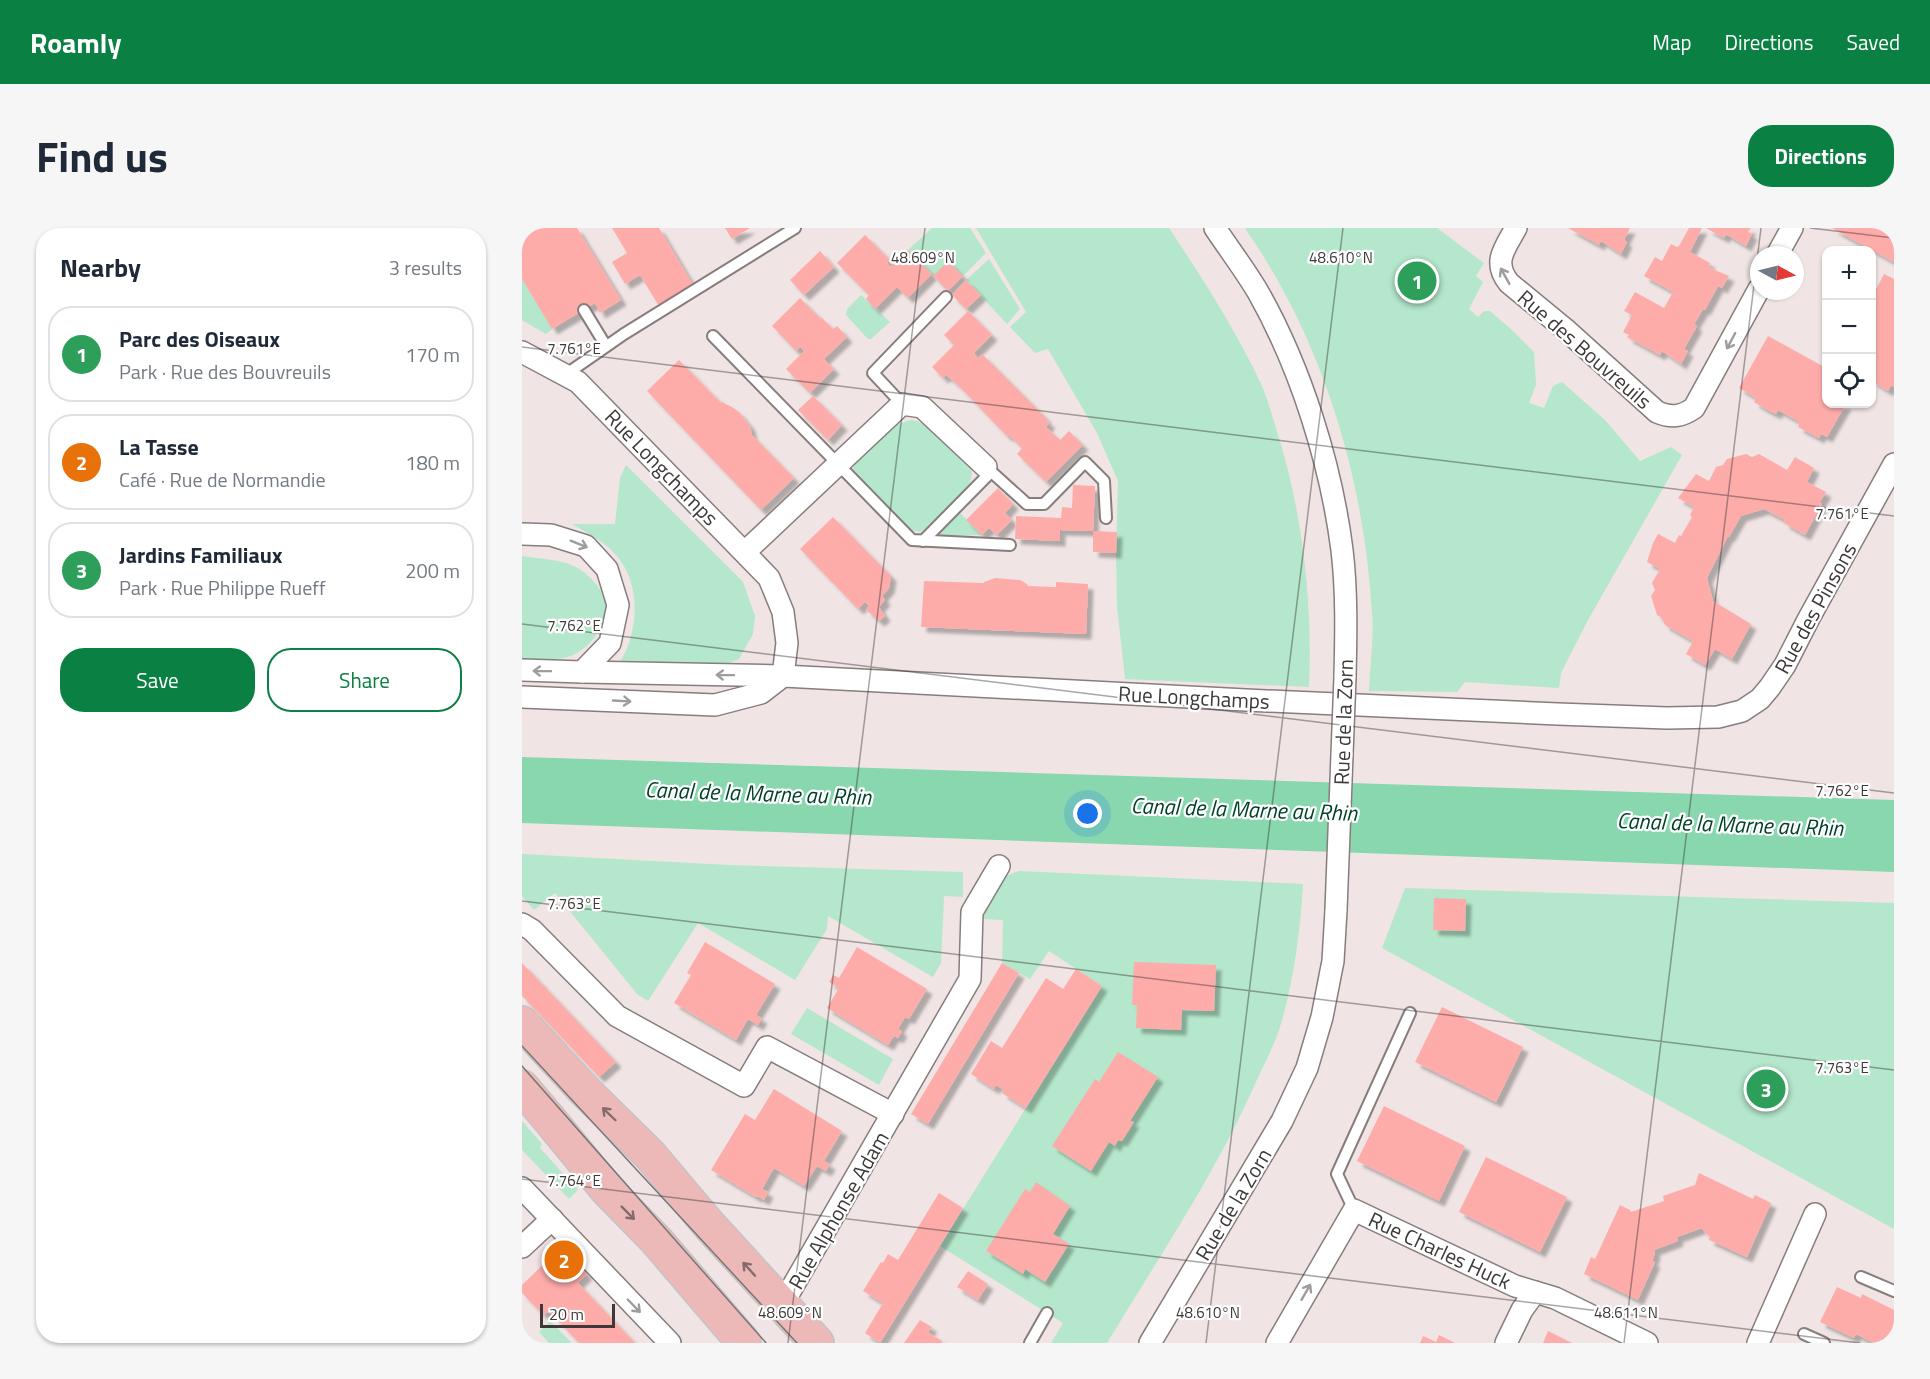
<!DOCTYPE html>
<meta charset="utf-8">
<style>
body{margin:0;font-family:"Titillium Web",sans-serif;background:#f6f6f7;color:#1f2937}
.controls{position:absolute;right:18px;top:18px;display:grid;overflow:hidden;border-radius:12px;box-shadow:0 2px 4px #0004}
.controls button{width:54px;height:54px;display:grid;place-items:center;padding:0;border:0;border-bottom:2px solid #e0e1e3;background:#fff;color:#1f2937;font:30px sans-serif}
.compass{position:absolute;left:1228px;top:18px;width:54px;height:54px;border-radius:50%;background:#fff;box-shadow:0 2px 4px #0004;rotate:97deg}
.scale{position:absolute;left:18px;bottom:15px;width:75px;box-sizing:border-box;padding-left:6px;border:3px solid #3e3939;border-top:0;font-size:16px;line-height:21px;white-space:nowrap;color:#3e3939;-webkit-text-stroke:4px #fff;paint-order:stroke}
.you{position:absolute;left:566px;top:586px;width:21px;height:21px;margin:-15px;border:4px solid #fff;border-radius:50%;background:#1a73e8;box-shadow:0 0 0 9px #1a73e833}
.badge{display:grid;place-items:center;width:39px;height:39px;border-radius:50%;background:#0b8043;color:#fff;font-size:20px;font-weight:700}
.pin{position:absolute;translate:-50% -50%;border:3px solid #fff;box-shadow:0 2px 6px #0006}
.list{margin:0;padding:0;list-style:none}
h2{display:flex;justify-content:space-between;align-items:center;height:78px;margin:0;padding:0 24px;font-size:26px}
h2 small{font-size:20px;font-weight:400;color:#747a83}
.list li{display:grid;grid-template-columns:39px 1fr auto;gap:18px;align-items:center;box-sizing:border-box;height:96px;margin:0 12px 12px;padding:0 12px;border:2px solid #e0e1e3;border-radius:24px}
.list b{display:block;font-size:22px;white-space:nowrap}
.list p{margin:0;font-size:20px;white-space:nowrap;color:#747a83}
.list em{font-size:20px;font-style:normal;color:#747a83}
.actions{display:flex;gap:12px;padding:18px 24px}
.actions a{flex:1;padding:14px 0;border:2px solid #0b8043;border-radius:24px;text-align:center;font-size:21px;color:#0b8043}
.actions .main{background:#0b8043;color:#fff}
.icon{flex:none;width:33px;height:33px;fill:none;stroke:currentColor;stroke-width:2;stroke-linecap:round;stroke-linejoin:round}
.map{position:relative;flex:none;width:1372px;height:1115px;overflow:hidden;border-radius:24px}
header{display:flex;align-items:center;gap:36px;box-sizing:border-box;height:84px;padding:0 30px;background:#0b8043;color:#fff}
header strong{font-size:28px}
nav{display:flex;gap:33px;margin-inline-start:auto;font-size:21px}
.intro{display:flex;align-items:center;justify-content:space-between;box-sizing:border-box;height:144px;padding:0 36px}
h1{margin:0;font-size:42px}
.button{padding:15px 27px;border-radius:24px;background:#0b8043;color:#fff;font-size:21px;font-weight:700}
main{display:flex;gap:36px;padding:0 36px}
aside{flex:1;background:#fff;border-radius:24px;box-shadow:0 2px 4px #0004}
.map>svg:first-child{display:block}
.green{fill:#b4e7cb}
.water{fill:#89d7ae}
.building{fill:#feacaa;filter:url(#shadow)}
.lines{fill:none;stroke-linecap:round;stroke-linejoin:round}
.service-casing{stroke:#877d7c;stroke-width:14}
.minor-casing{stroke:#877d7c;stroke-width:24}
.primary-casing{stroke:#c5c4c4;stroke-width:36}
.service{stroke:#fff;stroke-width:10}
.minor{stroke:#fff;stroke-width:21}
.primary{stroke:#ecb9b8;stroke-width:33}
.tram{stroke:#7c7575;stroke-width:1.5}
.minor-bridge-casing{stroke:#877d7c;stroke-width:24;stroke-linecap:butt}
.minor-bridge{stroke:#fff;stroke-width:21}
.oneway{stroke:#9e9c9c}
.oneway2{stroke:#846c6c}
.ticks{fill:none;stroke:#3e3939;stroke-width:1.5;stroke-opacity:0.45}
.labels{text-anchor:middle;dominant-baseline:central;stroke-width:4.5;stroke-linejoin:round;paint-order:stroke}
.street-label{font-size:21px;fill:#3e3939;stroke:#fff}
.water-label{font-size:22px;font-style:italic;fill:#004128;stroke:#fff}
.ticks-label{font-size:15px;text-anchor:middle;fill:#3e3939;stroke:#fff;stroke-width:4.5;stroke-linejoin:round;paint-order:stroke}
</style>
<header>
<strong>Roamly</strong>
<nav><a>Map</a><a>Directions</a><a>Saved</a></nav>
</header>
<div class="intro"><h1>Find us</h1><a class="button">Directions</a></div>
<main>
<aside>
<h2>Nearby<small>3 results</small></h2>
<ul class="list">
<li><span class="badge" style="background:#2e9e5b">1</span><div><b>Parc des Oiseaux</b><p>Park · Rue des Bouvreuils</p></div><em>170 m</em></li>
<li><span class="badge" style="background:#e8710a">2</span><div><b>La Tasse</b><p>Café · Rue de Normandie</p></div><em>180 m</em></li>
<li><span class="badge" style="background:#2e9e5b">3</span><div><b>Jardins Familiaux</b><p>Park · Rue Philippe Rueff</p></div><em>200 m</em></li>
</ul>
<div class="actions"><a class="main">Save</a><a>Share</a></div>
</aside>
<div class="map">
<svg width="1372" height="1115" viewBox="0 0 1372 1115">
<defs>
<filter id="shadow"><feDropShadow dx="5.5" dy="5.5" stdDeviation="1.5" flood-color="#0004"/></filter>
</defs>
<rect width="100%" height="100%" fill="#f0e5e4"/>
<!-- green -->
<g class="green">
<polygon points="410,0 448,0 464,25 441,48 411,48 386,22"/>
<path d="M 454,0 L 647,0 C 681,51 714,102 740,158 C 745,170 749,184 753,197 C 780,279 791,373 787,459 L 603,451 L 595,378 L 594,325 L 596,253 L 575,205 L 526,121 L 513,125 L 488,99 L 504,84 Z"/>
<path d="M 723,0 L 915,0 L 962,35 L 954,48 L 961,54 L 947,81 L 956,89 L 962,83 L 968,83 L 991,103 L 1012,124 L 1014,157 L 1007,175 L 1022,180 L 1031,158 L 1040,154 L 1083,192 L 1118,233 L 1149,219 L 1160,227 L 1066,392 L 1039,445 L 1037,460 L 943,454 L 935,464 L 847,463 C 848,437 852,411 850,385 C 842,249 801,113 723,0 Z"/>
<polygon points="467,31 498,81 485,96 444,52"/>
<polygon points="0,51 30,101 24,106 0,92"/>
<polygon points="339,67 368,94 349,111 346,111 324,87 325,81"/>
<path d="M 389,192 C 411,195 433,225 449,241 L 450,246 L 447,258 L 403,301 L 398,304 L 386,301 L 334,248 L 331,240 L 336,231 L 373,197 Z"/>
<path d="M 104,237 L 221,354 L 233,388 L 231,406 L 217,431 L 205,436 L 98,434 C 116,405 119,360 98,332 C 86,315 67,306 50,296 L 93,296 L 98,250 Z"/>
<polygon points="438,285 460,307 417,308 419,304"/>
<path d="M 0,328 C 18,331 43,331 59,342 C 69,349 81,362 84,375 C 87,395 69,419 51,427 C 34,434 17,432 0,431 Z"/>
<polygon points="0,626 207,637 441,644 441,669 422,668 419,735 411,749 306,688 305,701 273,752 176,695 126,773 115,766 33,665 12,682 0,668"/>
<path d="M 497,643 L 781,656 C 778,705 772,752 758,799 C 752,818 742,836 734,854 C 694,945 637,1029 585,1115 L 529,1115 L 541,1095 L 418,1018 L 580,758 L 527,723 L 508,751 L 480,735 L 481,692 L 461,691 C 461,686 460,680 462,676 C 466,660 482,647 497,643 Z"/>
<polygon points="883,660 1372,675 1372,1001 860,720"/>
<polygon points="285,780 371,831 357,857 269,806"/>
<polygon points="0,893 20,916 18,920 56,962 47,971 0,922"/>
<polygon points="28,1093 49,1114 48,1115 27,1115 17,1104"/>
</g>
<!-- water -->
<polygon class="water" points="0,529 1372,572 1372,644 0,595"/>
<!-- building -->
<g class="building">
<polygon points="0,0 55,0 99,72 78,85 73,75 30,101 0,51"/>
<polygon points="90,0 137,0 171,57 137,78 118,47 103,56 90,34 105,25"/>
<polygon points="203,0 228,0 210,11"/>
<polygon points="1046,0 1108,0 1102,12 1105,14 1099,26 1079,13 1077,17"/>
<polygon points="1167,0 1180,0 1168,24 1188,35 1186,39 1207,48 1200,60 1196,58 1183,82 1181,81 1177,88 1172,96 1175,98 1162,121 1166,123 1159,136 1140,123 1138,127 1105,109 1107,107 1101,104 1110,87 1102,83 1113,64 1142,80 1151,64 1122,48 1133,29 1140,33 1149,16 1155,19 1157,18"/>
<polygon points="1184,0 1229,0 1226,4 1230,6 1224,18 1204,6 1202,10"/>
<polygon points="1310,0 1372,0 1372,34 1326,9"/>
<polygon points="343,7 368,32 365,35 368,39 386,22 410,46 386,70 375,59 353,81 344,71 347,67 315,35"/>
<polygon points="298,23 312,39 282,67 268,52"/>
<polygon points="426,33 441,48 426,63 411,48"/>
<polygon points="1362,46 1372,51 1372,159 1369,157 1366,163 1350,153 1350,69"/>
<polygon points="444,52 459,67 444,81 430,67"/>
<polygon points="278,70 299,91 300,90 311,101 315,98 325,109 302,131 312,141 288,165 264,141 282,123 278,119 274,123 250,98"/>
<polygon points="446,83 470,107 452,125 456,130 460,126 524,190 523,191 528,195 524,199 538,212 547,203 561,217 524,254 495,226 500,220 487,207 485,208 436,157 424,147 421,150 410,139 432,117 422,107"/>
<polygon points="1246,108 1304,140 1304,176 1324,176 1305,209 1299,206 1297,210 1276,199 1278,194 1256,182 1254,186 1242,180 1232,174 1234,170 1217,160"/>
<polygon points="157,132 199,175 200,174 210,179 218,185 228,198 230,207 272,250 239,282 125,163"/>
<polygon points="291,168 320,197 306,212 276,182"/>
<polygon points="1224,226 1230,229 1237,226 1265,242 1273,229 1292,240 1285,254 1304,264 1298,274 1300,276 1283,307 1262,295 1263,292 1242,281 1219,288 1207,309 1206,308 1185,350 1191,373 1229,396 1210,431 1193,421 1183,437 1164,426 1171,413 1143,397 1140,390 1135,387 1129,368 1133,362 1130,355 1138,341 1125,334 1131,315 1136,306 1153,315 1157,307 1159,308 1170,289 1168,287 1172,279 1156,270 1174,246 1187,253 1194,239 1201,237 1205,231"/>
<polygon points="551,257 573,258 571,303 538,302 538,313 493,311 494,288 539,290 540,279 550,280"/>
<polygon points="476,260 491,276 483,285 490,292 475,307 467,300 460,307 444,292"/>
<polygon points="311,289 369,348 367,360 360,368 363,372 357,379 363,388 357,393 344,382 347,378 343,374 336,381 278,321"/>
<polygon points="571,303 595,304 594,325 571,324"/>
<polygon points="473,350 498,352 505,356 505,358 534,359 534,354 566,356 564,406 399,399 402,353 462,355 462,354"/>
<polygon points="912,670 944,671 943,703 911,702"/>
<polygon points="183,714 253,756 234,787 240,790 236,797 226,791 214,812 152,775 169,747 165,745"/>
<polygon points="335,719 405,761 387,791 383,789 376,801 380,803 376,810 372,808 366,817 305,780 317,760 307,754 311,747 317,750"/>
<polygon points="612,734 694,737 692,783 660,782 659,802 614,800 615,777 610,777"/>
<polygon points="0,735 94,834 77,849 0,768"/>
<polygon points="480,735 497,745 406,896 389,886"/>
<polygon points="554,741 580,758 504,880 480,865 482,862 474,857 472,861 449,846 469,813 480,820 524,750 541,761"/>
<polygon points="920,779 1001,819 974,874 893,834"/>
<polygon points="596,824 636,849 608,893 612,894 600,913 596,912 593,918 587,914 569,943 530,918 573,851 577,854"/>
<polygon points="252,861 320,903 302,933 308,936 304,943 295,938 282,958 252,940 240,961 246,964 242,972 235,968 234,969 189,942 223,886 233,892"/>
<polygon points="862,878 943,918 917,973 835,933"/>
<polygon points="964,929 1045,969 1018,1024 937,984"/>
<polygon points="1177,945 1231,971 1233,967 1249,975 1225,1029 1187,1012 1188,1008 1183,1005 1180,1000 1155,1009 1156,1013 1132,1022 1133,1026 1130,1033 1133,1034 1116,1072 1062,1046 1069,1029 1073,1031 1098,977 1108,982 1109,984 1142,973 1141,968 1173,957"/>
<polygon points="514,954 548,978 531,1006 547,1016 523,1054 503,1041 501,1046 464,1023 503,961 508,964"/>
<polygon points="417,965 441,980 358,1115 343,1105 361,1075 341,1063 359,1034 361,1035 366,1026 376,1032"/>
<polygon points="39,1019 65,1046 56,1055 113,1115 57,1115 27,1083 21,1087 0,1065 0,1057"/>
<polygon points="446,1043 466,1056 456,1072 435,1059"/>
<polygon points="1315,1059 1339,1070 1340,1066 1372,1082 1372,1114 1361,1109 1358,1115 1352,1115 1334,1106 1332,1110 1298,1094"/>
<polygon points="398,1092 410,1099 406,1104 420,1113 419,1115 382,1115"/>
<polygon points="1026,1103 1050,1115 1021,1115"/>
<polygon points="917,1107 933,1115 898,1115 901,1108 914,1114"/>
</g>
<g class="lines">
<!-- service casing -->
<g class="service-casing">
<g id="service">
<polyline points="62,82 84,118"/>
<polyline points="191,108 390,312 488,317"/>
<polyline points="43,147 102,106 273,0"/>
<polyline points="380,176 351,145 424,69"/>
<polyline points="464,239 505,276 522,276 563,234 582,253 584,290"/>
<polyline points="401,313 469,244"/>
<polyline points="832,982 815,946 888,785"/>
<polyline points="1339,1049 1372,1063"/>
<polyline points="1282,1106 1302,1115"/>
<polyline points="508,1115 525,1085"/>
</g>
</g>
<!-- minor casing -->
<g class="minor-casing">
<g id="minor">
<path d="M 693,0 C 707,21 723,42 736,64 C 779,140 809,236 820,322 C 825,364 824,407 823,449"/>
<path d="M 994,0 C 983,20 970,34 987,55 L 1043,101 L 1135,184 C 1149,190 1159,189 1172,180 L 1237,61"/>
<polyline points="1255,27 1270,0"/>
<polyline points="0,124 56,154 247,350 261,384 265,415 261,448"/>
<polyline points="0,306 29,307 64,318 85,341 96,377 88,415 60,444 0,442"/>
<polyline points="223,324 380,176 400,179 464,239"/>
<polyline points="60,444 261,448 724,472 1036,486 1145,490 1196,489 1220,483 1238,471 1248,459 1263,437 1287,390 1372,236"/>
<polyline points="0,469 193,477 239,465 261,448"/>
<polyline points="0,696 10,702 95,788 222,858 245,819 371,886"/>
<polyline points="0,960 148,1115"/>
<polyline points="0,1019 30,991"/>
<polyline points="260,1077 448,751 450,684 477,638"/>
<polyline points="628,1115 760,893 785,840 800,789 811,733 814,682"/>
<polyline points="755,1115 832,982 993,1058 1033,1070 1125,1115"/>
<polyline points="984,1115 1000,1082 1013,1064"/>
<polyline points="1236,1115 1293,986"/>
</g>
</g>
<!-- primary casing -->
<g class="primary-casing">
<g id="primary">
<polyline points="0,795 62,862 128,927 188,998 295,1115"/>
<polyline points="0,859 28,892 86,963 134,1012 222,1115"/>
</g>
</g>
<!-- service -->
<use href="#service" class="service"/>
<!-- minor -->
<use href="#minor" class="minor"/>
<!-- primary -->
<use href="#primary" class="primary"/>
<!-- tram -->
<g class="tram">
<polyline points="0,818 275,1115"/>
<polyline points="0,838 244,1115"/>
</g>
<!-- minor-bridge casing -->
<g class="minor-bridge-casing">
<polyline id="minor-bridge" points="814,682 823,449"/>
</g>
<!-- minor-bridge -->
<use href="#minor-bridge" class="minor-bridge"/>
</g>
<!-- one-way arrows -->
<defs><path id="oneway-shaft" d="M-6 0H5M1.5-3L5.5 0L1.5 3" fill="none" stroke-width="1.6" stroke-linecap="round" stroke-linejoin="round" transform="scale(1.5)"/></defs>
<g class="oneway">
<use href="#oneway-shaft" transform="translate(983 48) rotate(-119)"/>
<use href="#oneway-shaft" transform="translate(1209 113) rotate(118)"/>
<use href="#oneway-shaft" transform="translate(57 316) rotate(22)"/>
<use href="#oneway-shaft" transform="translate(20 443) rotate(-179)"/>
<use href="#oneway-shaft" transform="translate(203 447) rotate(-179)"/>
<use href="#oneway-shaft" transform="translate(100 473) rotate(3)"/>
<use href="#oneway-shaft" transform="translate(784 1064) rotate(-60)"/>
<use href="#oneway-shaft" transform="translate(112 1078) rotate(46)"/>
</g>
<g class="oneway2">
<use href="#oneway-shaft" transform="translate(87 886) rotate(-136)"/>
<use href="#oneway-shaft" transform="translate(106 985) rotate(45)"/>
<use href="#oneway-shaft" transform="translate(227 1041) rotate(-132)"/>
</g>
<!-- ticks -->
<path class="ticks" d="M 1288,0 L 1372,10M 0,119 L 1372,288M 0,396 L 1372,565M 0,673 L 1372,842M 0,951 L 1338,1115M 266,1115 L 403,0M 684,1115 L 821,0M 1102,1115 L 1239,0"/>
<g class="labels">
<!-- street labels -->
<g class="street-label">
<text transform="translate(1063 121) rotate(41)">Rue des Bouvreuils</text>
<text transform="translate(140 239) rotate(46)">Rue Longchamps</text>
<text transform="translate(1293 380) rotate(-61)">Rue des Pinsons</text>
<text transform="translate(672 469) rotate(3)">Rue Longchamps</text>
<text transform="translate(821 494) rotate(-88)">Rue de la Zorn</text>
<text transform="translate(711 976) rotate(-59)">Rue de la Zorn</text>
<text transform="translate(316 982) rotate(-60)">Rue Alphonse Adam</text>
<text transform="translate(918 1022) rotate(25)">Rue Charles Huck</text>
</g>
<!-- water labels -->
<g class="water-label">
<text transform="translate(236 565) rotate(2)">Canal de la Marne au Rhin</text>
<text transform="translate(722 581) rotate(2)">Canal de la Marne au Rhin</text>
<text transform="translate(1208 596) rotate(2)">Canal de la Marne au Rhin</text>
</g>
</g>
<g class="ticks-label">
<text x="401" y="35">48.609°N</text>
<text x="819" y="35">48.610°N</text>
<text x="52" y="126">7.761°E</text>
<text x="1320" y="291">7.761°E</text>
<text x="52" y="403">7.762°E</text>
<text x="1320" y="568">7.762°E</text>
<text x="52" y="681">7.763°E</text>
<text x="1320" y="845">7.763°E</text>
<text x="52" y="958">7.764°E</text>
<text x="268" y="1090">48.609°N</text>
<text x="686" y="1090">48.610°N</text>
<text x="1104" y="1090">48.611°N</text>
</g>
</svg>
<div class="controls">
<button>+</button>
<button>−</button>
<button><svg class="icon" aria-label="locate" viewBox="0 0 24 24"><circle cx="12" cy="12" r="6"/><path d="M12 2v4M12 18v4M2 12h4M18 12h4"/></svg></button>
</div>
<svg class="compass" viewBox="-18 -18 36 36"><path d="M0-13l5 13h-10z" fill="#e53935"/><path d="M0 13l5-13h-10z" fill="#747a83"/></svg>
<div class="scale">20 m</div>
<div class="you"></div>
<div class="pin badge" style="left:895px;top:53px;background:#2e9e5b">1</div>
<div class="pin badge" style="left:42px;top:1032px;background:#e8710a">2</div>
<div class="pin badge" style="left:1244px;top:861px;background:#2e9e5b">3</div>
</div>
</main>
